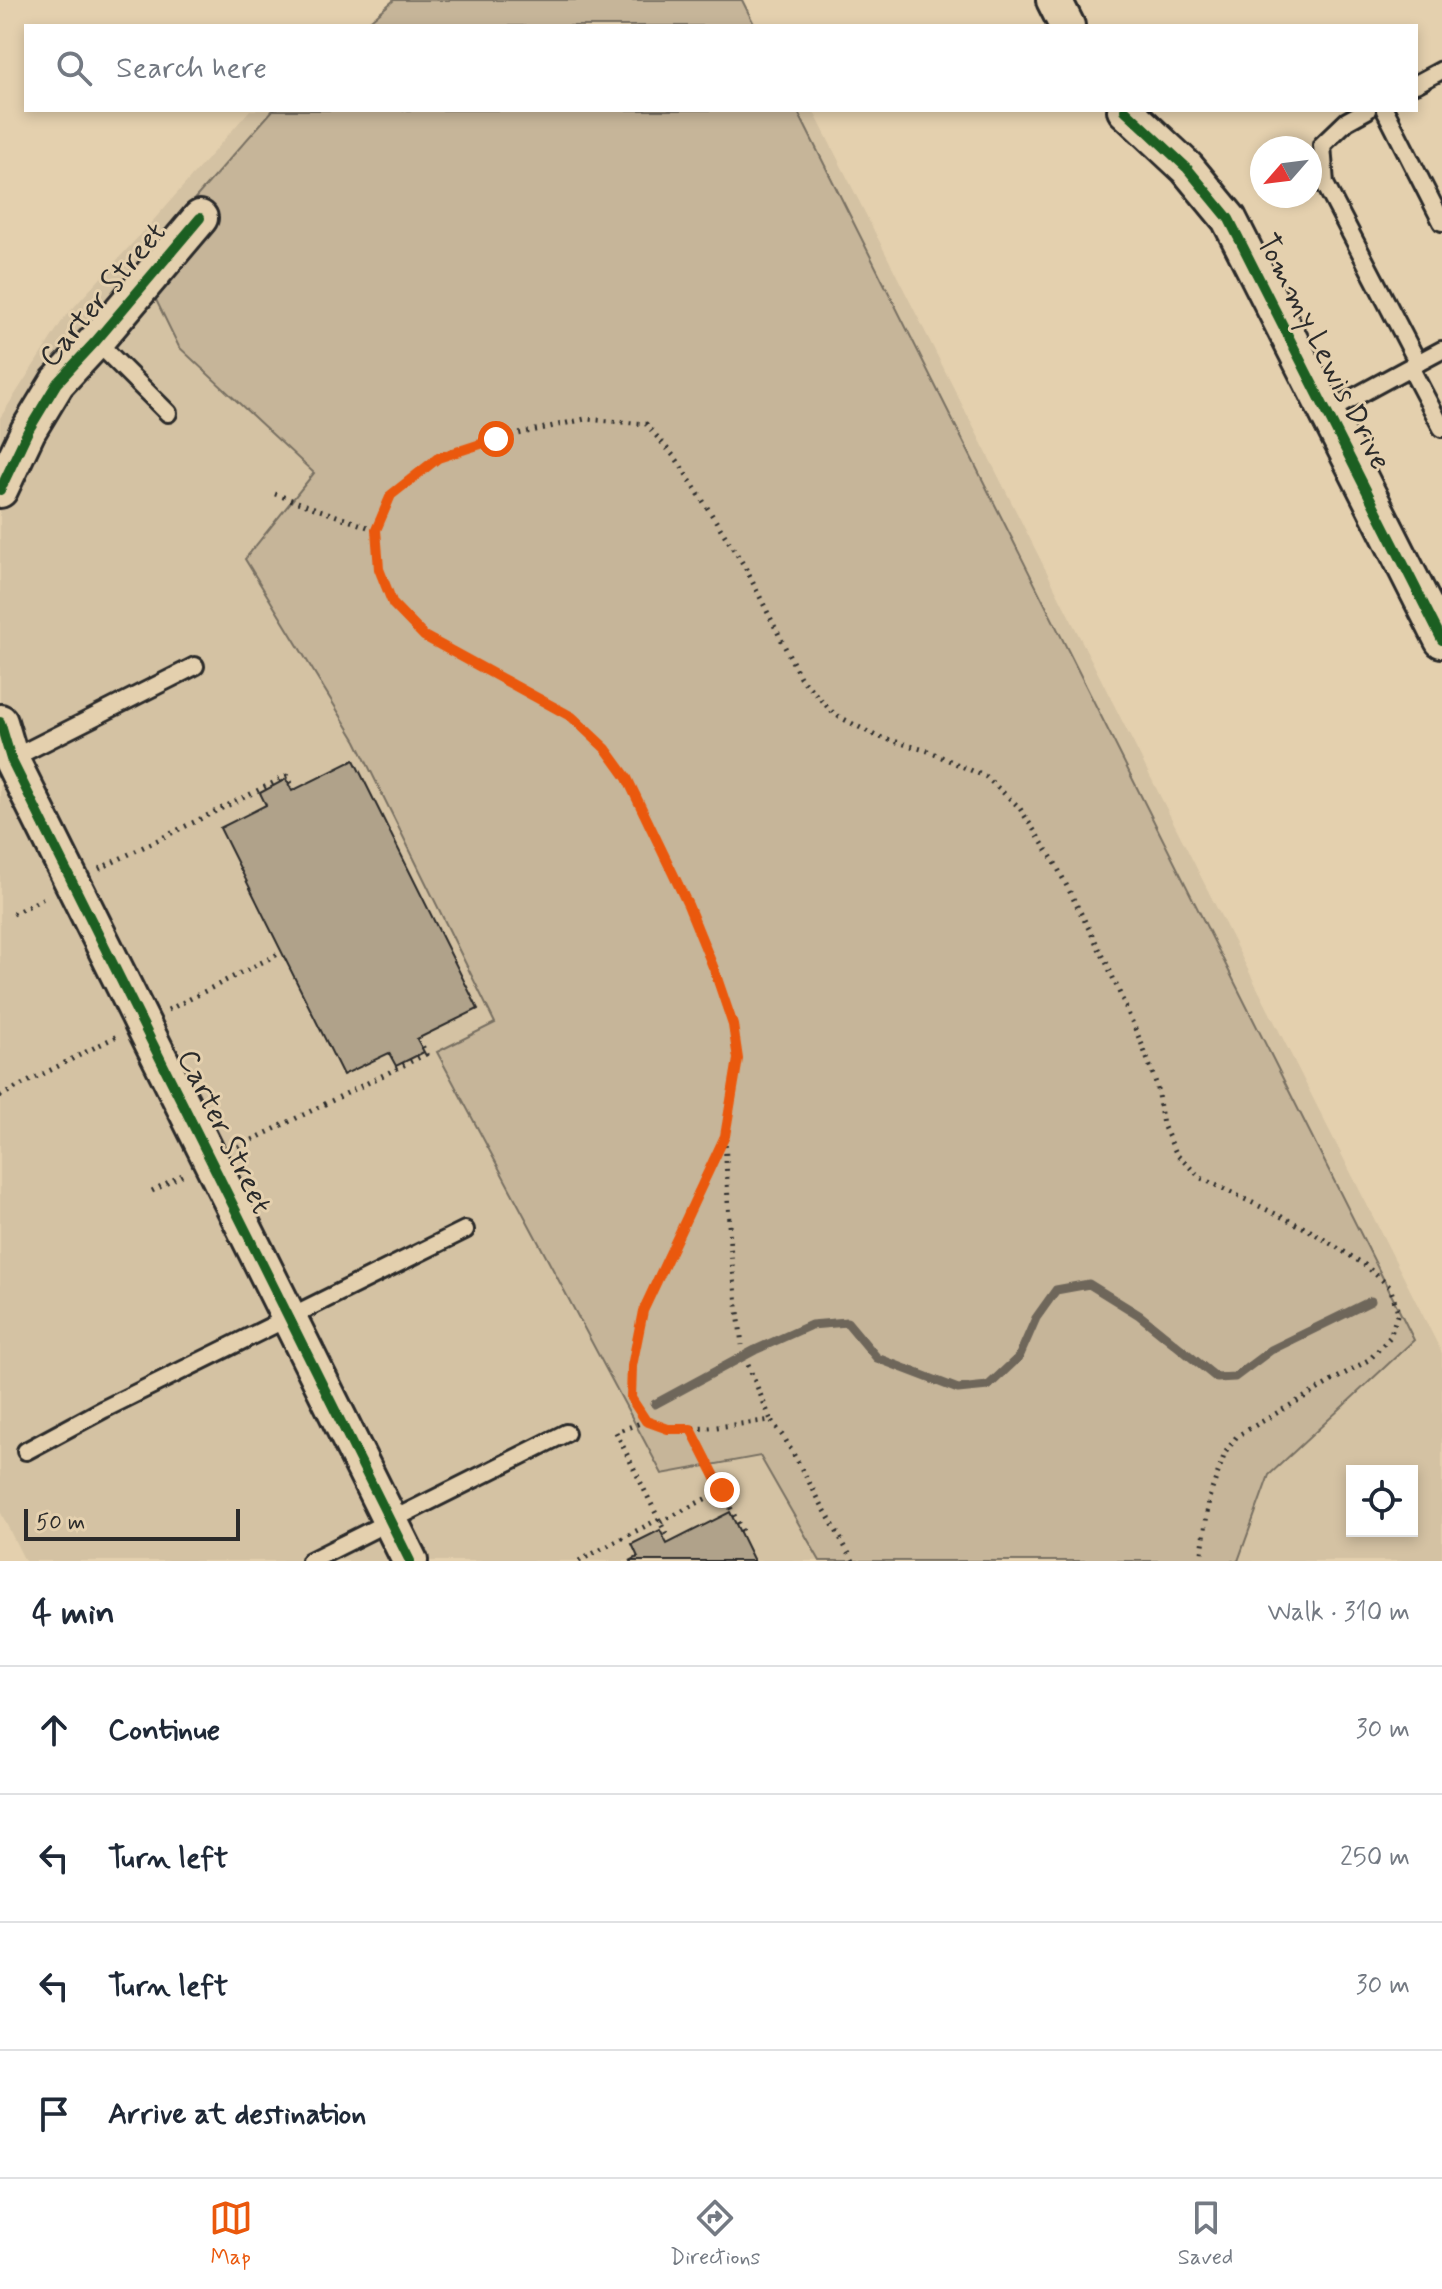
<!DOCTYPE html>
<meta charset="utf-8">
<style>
body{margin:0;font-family:Mynerve,sans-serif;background:#f6f6f7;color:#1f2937}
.controls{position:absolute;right:24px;bottom:24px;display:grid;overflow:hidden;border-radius:0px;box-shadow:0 4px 12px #0003}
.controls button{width:72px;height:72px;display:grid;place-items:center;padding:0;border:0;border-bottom:2px solid #e0e1e3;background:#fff;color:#1f2937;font:40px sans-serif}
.compass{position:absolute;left:1250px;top:136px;width:72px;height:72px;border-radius:50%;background:#fff;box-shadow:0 4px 12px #0003;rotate:242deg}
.scale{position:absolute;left:24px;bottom:20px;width:216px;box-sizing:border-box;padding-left:8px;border:4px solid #2b2b2b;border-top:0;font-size:22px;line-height:28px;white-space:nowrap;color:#2b2b2b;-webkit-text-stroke:6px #e4d0ae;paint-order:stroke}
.stop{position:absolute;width:24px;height:24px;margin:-18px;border:6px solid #ea580c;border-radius:50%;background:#fff}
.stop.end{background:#ea580c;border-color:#fff;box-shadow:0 2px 8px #0008}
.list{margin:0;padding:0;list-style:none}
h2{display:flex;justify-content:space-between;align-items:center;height:104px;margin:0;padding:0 32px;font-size:34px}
h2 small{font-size:26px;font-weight:400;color:#747a83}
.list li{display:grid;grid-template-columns:52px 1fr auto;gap:24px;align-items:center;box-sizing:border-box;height:128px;padding:0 32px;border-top:2px solid #e0e1e3}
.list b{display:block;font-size:30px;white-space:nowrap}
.list em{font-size:26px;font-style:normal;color:#747a83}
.icon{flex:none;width:44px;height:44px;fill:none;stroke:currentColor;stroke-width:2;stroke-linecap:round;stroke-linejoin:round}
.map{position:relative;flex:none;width:1442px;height:1561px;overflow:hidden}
.search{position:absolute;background:#fff;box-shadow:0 4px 12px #0003;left:24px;right:24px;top:24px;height:88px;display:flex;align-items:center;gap:20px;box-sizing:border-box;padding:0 28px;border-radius:0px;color:#747a83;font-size:30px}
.sheet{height:616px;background:#fff}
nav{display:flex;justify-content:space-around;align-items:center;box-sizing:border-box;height:112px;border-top:2px solid #e0e1e3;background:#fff;font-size:22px;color:#747a83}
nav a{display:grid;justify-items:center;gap:4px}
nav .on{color:#ea580c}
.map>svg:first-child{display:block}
.built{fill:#d4c2a3;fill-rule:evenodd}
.green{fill:#c6b599;stroke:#787062;stroke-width:2}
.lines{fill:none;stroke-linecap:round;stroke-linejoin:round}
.stream{stroke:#6e665a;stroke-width:9}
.building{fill:#b0a28a;stroke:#2b2b2b;stroke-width:2}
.lane-casing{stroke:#2b2b2b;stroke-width:22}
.street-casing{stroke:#2b2b2b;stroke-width:40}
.path{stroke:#2b2b2b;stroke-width:5;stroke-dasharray:2 6;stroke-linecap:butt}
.lane{stroke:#e4d0ae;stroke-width:16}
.street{stroke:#e4d0ae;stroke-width:34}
.cycleway-casing{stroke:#e4d0ae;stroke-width:15}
.cycleway{stroke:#1b5e20;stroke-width:10}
.route{stroke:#ea580c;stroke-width:10}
.labels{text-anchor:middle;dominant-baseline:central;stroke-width:6;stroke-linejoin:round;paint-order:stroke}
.street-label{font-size:30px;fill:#2b2b2b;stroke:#e4d0ae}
</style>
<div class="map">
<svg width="1442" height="1561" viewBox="0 0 1442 1561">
<rect width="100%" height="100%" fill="#e4d0ae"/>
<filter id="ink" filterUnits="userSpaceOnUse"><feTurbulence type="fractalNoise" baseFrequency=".0125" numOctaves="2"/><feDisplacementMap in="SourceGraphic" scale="16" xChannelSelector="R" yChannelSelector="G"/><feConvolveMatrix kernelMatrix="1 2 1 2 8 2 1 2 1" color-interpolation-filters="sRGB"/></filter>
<g filter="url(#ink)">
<!-- built -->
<path class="built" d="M 250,110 L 813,110 L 1442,1353 L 1442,1561 L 25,1561 L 0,1511 L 0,418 L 64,318 L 151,223 ZM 1352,1471 L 1412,1471 L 1412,1531 L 1352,1531 Z"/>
<!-- green -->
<g class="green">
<polygon points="394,0 742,0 755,26 364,26"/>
<polygon points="273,110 797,110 1414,1340 1269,1475 1238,1561 820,1561 760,1456 662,1474 437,1052 495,1023 356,741 245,559 314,473 179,347 138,263"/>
</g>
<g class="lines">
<!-- stream -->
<polyline class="stream" points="655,1404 755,1350 811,1325 847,1322 877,1358 958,1389 988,1386 1019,1357 1036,1318 1056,1290 1089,1284 1139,1315 1217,1378 1235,1377 1271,1350 1371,1301"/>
</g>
<!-- building -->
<g class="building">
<polygon points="354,760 478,1009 417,1039 424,1052 396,1066 389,1053 343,1075 220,828 266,805 260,793 286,779 292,791"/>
<polygon points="730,1512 754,1561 630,1561 638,1557 632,1544 660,1530 667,1544"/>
</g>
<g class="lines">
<!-- lane casing -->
<g class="lane-casing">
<g id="lane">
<polyline points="1416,84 1442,70"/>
<polyline points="1367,110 1347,121 1322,145 1325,184 1418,363"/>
<polyline points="1385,110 1442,222"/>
<polyline points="96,341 168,413"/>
<polyline points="1412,366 1442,350"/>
<polyline points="1327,412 1410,367 1442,428"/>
<polyline points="9,760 195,666"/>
<polyline points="26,1451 104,1409 465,1230"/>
<polyline points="310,1561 566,1433"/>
</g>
</g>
<!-- street casing -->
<g class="street-casing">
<g id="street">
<polyline points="1054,0 1067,26"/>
<polyline points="1125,110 1187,168 1229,219 1442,640"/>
<polyline points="0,490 28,431 57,383 96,341 200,218"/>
<polyline points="0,722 11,759 410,1561"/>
</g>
</g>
<!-- path -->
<g class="path">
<polyline points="275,494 376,530"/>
<polyline points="99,869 287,776 292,785 289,786"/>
<polyline points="13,914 48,896"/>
<polyline points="168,1010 282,952"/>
<polyline points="0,1096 117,1036"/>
<polyline points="725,1137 730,1245 742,1345"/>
<polyline points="238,1147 426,1054 422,1045 420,1046"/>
<polyline points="152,1191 186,1173"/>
<polyline points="748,1365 771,1420"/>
<polyline points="646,1421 616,1432 667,1536 664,1537"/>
<polyline points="691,1429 742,1531 740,1532"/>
<polyline points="661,1522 722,1490"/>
<polyline points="579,1561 659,1519"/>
<polyline points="853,1561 785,1439 771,1420 709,1428 668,1429 646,1421 631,1398 632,1366 643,1311 725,1136 738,1059 733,1025 714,969 688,905 627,778 606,749 572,717 424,636 393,604 379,569 376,530 391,495 438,458 496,439 585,419 646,424 677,460 745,567 800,677 834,714 876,736 928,751 986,777 1019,807 1055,863 1107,964 1143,1047 1156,1083 1163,1125 1177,1155 1201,1178 1309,1230 1365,1265 1390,1287 1398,1312 1390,1337 1370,1359 1237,1436 1225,1453 1209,1498 1201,1561"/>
</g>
<!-- lane -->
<use href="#lane" class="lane"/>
<!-- street -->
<use href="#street" class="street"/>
<!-- cycleway casing -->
<g class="cycleway-casing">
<g id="cycleway">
<polyline points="1125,110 1187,168 1229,219 1442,640"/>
<polyline points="0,490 28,431 57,383 96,341 200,218"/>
<polyline points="0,722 11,759 410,1561"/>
</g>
</g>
<!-- cycleway -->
<use href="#cycleway" class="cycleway"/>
</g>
</g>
<g class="lines" filter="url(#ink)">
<!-- route -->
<polyline class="route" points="496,439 438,458 391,495 376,530 379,569 393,604 424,636 572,717 606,749 627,778 688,905 714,969 733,1025 738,1059 725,1136 643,1311 632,1366 631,1398 646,1421 668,1429 691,1429 722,1490"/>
</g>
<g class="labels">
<!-- street labels -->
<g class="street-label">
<text transform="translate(103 295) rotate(-50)">Carter Street</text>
<text transform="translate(1323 352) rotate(63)">Tommy Lewis Drive</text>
<text transform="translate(224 1132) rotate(64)">Carter Street</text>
</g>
</g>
</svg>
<div class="controls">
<button><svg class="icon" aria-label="locate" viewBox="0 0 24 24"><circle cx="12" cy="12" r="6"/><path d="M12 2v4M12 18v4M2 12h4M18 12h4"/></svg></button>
</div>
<svg class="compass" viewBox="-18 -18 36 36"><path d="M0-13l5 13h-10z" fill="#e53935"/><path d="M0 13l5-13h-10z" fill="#747a83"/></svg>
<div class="scale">50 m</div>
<div class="stop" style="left:496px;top:439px"></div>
<div class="stop end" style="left:722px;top:1490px"></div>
<div class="search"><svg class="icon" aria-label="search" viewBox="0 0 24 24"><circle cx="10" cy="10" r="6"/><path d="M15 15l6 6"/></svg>Search here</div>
</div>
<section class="sheet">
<h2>4 min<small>Walk · 310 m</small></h2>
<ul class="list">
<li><svg class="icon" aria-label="ahead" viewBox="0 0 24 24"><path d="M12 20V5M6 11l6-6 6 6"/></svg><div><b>Continue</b></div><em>30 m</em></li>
<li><svg class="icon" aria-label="left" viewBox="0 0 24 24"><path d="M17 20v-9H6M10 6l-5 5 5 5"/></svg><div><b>Turn left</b></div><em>250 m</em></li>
<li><svg class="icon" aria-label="left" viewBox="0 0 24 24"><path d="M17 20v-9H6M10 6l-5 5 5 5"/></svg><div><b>Turn left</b></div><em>30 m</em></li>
<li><svg class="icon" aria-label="arrive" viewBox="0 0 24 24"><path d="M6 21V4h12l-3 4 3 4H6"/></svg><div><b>Arrive at destination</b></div></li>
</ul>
</section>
<nav>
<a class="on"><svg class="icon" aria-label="map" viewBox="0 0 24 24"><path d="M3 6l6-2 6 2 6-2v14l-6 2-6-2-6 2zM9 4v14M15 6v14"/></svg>Map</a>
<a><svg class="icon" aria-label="directions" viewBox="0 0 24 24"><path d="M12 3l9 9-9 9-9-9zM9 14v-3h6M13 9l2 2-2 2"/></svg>Directions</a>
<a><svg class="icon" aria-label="saved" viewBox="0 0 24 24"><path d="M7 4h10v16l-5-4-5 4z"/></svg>Saved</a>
</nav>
